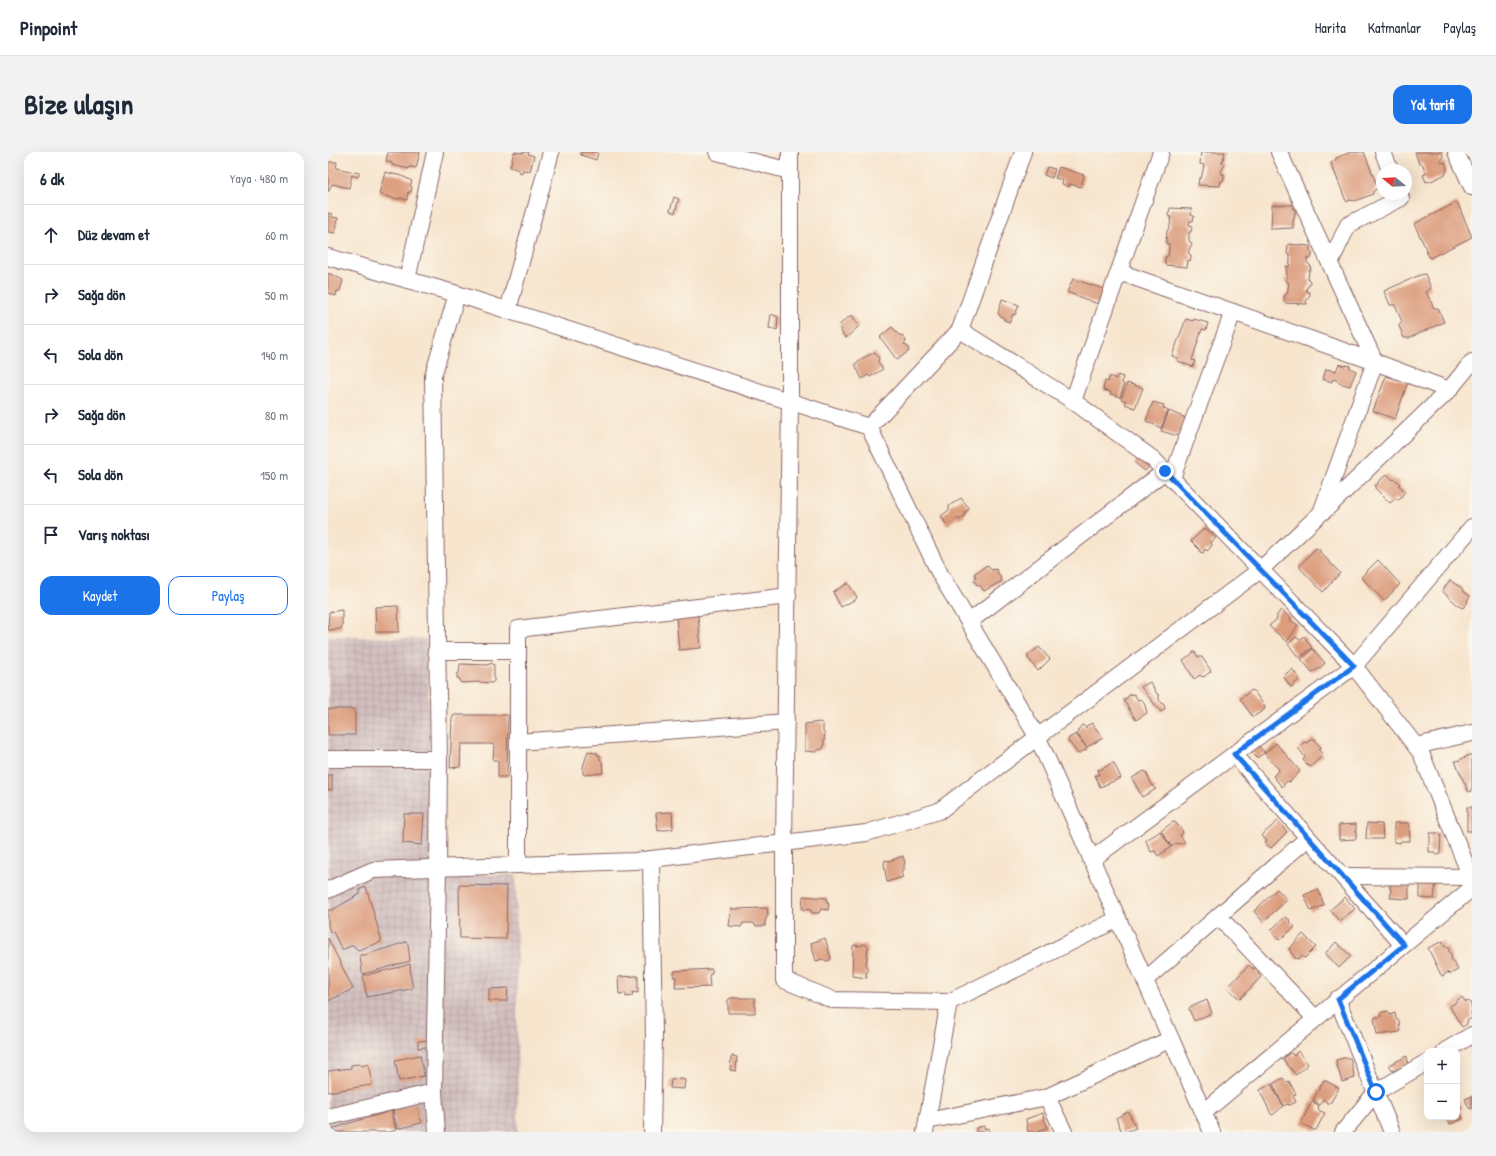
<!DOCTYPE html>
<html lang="tr">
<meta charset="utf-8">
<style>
body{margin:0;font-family:"Patrick Hand",sans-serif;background:#f2f2f3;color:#1f2937}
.controls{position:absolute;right:12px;bottom:12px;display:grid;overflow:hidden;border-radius:8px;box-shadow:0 4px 16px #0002}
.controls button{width:36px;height:36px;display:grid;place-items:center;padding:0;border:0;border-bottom:1px solid #e0e1e3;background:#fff;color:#1f2937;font:20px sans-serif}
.compass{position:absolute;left:1048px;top:12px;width:36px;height:36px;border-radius:50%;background:#fff;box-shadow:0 4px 16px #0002;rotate:288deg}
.stop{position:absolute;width:12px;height:12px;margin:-9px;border:3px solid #1a73e8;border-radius:50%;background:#fff}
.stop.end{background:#1a73e8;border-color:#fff;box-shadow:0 1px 4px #0008}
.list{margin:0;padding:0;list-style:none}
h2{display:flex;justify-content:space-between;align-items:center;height:52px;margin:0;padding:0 16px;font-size:17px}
h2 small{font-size:13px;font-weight:400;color:#747a83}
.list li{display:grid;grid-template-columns:26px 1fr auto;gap:12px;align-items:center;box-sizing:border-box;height:60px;padding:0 16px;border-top:1px solid #e0e1e3}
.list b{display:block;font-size:15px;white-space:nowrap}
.list em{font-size:13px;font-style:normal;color:#747a83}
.actions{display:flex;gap:8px;padding:12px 16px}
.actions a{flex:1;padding:9px 0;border:1px solid #1a73e8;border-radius:12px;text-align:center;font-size:14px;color:#1a73e8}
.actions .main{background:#1a73e8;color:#fff}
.icon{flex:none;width:22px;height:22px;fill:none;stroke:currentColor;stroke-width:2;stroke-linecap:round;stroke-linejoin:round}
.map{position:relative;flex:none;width:1144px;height:980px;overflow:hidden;border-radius:12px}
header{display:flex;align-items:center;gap:24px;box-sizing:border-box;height:56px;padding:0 20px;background:#fff;border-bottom:1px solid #e0e1e3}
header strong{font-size:19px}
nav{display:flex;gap:22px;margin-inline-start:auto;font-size:14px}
.intro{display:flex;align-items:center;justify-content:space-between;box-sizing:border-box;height:96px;padding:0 24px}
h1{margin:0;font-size:28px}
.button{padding:10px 18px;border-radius:12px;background:#1a73e8;color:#fff;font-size:14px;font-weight:700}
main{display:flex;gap:24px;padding:0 24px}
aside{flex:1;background:#fff;border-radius:12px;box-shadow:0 4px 16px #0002}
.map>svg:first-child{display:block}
.industrial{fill:url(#industrial-grid)}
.building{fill:#dc9d7e}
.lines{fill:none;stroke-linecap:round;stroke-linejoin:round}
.minor-casing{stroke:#876464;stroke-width:18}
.minor{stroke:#fff;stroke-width:16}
.route{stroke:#1a73e8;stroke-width:5}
</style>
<header>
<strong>Pinpoint</strong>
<nav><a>Harita</a><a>Katmanlar</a><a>Paylaş</a></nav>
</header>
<div class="intro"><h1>Bize ulaşın</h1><a class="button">Yol tarifi</a></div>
<main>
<aside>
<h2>6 dk<small>Yaya · 480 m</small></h2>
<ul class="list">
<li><svg class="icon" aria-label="ahead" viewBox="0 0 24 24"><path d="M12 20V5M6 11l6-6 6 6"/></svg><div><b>Düz devam et</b></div><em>60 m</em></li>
<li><svg class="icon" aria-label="right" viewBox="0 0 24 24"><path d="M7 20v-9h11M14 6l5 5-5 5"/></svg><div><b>Sağa dön</b></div><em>50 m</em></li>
<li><svg class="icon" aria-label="left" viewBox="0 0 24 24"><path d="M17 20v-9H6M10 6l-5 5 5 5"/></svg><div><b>Sola dön</b></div><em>140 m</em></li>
<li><svg class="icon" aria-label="right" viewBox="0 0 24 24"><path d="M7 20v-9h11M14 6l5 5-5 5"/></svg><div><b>Sağa dön</b></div><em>80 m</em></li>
<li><svg class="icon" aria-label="left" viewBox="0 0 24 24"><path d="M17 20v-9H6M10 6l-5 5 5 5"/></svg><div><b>Sola dön</b></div><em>150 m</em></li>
<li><svg class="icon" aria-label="arrive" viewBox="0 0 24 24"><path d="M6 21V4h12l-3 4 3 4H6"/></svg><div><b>Varış noktası</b></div></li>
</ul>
<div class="actions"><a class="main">Kaydet</a><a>Paylaş</a></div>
</aside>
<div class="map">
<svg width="1144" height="980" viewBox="0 0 1144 980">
<defs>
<pattern id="industrial-grid" width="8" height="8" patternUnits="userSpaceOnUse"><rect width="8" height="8" fill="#d2bfbf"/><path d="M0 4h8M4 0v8" fill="none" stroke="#b6a4a4"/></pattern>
</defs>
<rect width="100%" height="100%" fill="#fbf7ec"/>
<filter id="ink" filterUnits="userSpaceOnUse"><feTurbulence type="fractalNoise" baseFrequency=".025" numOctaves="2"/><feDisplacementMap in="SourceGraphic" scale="8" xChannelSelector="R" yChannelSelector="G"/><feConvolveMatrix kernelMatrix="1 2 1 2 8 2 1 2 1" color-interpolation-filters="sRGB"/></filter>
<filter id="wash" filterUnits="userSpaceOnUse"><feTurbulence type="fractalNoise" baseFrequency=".012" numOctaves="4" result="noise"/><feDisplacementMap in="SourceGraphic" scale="16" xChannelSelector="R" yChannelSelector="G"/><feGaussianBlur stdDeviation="0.9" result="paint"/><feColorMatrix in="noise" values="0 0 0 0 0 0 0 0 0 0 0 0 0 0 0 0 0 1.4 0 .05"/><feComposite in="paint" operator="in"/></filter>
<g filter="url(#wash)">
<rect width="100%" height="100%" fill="#f7e5ce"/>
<!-- industrial -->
<polygon class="industrial" points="0,484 99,487 104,722 188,723 190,980 0,980"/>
<g id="blocks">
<!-- building -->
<g class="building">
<polygon points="60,0 92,0 88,16 83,15 81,15 81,17 64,13 64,11 58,9"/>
<polygon points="186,0 195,1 195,0 201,0 200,2 206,4 202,19 195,18 194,21 191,20 191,18 182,15"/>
<polygon points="253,0 270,0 268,8 253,3"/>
<polygon points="873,0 897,0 894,11 897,12 893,20 894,22 896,22 896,26 895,29 893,29 892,34 870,33 871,26 873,26 874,23 876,13 872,12"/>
<polygon points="1023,0 1036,0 1050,36 1045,39 1045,42 1027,49 1022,48 1019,50 1018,49 1003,11 1006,9 1007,10 1008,6"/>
<polygon points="1087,0 1114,0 1115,5 1112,8 1114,11 1117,10 1119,17 1118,19 1118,22 1103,29 1098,30 1095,23 1098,22 1095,13 1093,11 1091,12"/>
<polygon points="0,10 9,10 8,16 31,21 31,24 29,25 24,23 21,36 4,32 0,40"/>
<polygon points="719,15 727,17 724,26 716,23"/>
<polygon points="731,15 756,23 753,35 742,32 741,35 734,32 735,28 727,26"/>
<polygon points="57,20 74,24 84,29 82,34 84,35 83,40 80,40 79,48 72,46 72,47 64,46 51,42"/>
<polygon points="346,45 351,47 347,61 342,59"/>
<polygon points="1129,50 1144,85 1102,106 1097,98 1098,97 1086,72"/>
<polygon points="944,53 965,53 964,56 967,58 967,60 965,71 965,76 943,77"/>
<polygon points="842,56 864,57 863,63 866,64 865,69 862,69 861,73 864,74 863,80 861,80 861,89 864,91 860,101 863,103 863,105 862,109 860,108 859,115 837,113 837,105 840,104 841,99 841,92 839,92 838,90 839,79 842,75 843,65 840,64"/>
<polygon points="0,61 4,62 4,65 10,66 7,81 0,80"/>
<polygon points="960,92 982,94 982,99 984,100 984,104 982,107 979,106 979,111 982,113 983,118 981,118 980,127 982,129 982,133 979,135 978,139 981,140 982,143 978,149 979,152 977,152 957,151 956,150 956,144 959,142 961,131 957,129 959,125 958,114 961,115 962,109 962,103 959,102"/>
<polygon points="0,121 15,128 12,139 9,139 8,144 0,141"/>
<polygon points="1097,122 1103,136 1098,140 1106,156 1110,156 1116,170 1081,186 1076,186 1071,174 1074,169 1071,163 1071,161 1067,153 1062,153 1056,139 1092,123"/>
<polygon points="745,127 776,137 770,152 739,140"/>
<polygon points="674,147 691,153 687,163 685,162 682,170 676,168 676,166 671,163 670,161"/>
<polygon points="443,162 450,165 449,178 441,176"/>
<polygon points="524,163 531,174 518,186 513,180 514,178 511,174 514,170"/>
<polygon points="858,167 865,169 866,167 880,171 878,178 874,177 864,208 867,209 865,215 852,210 849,208 850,206 844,204"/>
<polygon points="564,175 568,180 571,183 573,183 577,187 578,190 576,192 580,195 581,199 569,208 552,185"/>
<polygon points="547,200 551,207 550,210 555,217 542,225 540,223 534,227 527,212 533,207"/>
<polygon points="1011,212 1017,214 1018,213 1022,214 1022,216 1028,219 1022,234 1011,231 1010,229 1005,227 1004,230 995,227 998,217 1008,219"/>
<polygon points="789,223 795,225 794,231 796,232 792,245 782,242 783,240 775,238 777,229 780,230 782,224 788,227"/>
<polygon points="1058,224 1080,230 1067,267 1045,259"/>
<polygon points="799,231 815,236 807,256 797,252 798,249 793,247"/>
<polygon points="825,250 836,253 835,256 840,259 833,276 818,269"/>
<polygon points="841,259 858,266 850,284 833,279"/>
<polygon points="812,302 823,312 817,319 807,311"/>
<polygon points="1059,322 1064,327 1070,329 1072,332 1070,333 1077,339 1071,348 1068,346 1062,351 1047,336 1047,333 1050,332 1050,330"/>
<polygon points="633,346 641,356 639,359 637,360 637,364 631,368 629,366 620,373 618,372 613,364 621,358 621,354"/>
<polygon points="877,376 888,386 883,390 884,393 882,396 879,399 877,397 875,401 872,400 872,398 863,389"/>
<polygon points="988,396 992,398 992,400 1012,421 995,440 972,416 972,413"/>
<polygon points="1050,408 1072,432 1056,449 1033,425"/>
<polygon points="659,413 663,418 668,417 674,429 656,439 652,433 649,433 646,428 648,426 647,424 647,421"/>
<polygon points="1122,428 1127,432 1133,435 1136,440 1142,444 1139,449 1140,450 1135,456 1132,455 1114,439"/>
<polygon points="520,431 529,445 528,447 513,455 505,440"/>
<polygon points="70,454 71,480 48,480 47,455"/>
<polygon points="14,458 14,473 13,477 0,478 1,460"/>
<polygon points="953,458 963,466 962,468 970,473 959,490 941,474 949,467 949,463"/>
<polygon points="366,463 370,464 373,496 351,498 348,465"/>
<polygon points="976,484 984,496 971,506 960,492 968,485 972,488"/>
<polygon points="711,495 722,507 710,519 700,506 700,503"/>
<polygon points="985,497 997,511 992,516 984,520 973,507"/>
<polygon points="865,500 867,500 870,505 874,505 883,519 877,524 874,525 872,523 866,527 855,508 864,502"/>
<polygon points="164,511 166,513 166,529 164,531 150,530 135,531 132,530 132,527 129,526 129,522 131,521 132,512 159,513"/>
<polygon points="964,517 972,527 963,535 955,524"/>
<polygon points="822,530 829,542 831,543 831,548 836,553 837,557 833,560 813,535"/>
<polygon points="925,538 937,555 936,558 925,565 912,547 922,539"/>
<polygon points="806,542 810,548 813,547 816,550 819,561 808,568 796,549 796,547 798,547 801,543"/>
<rect x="0" y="557" width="27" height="26"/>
<polygon points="126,563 180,563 179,625 170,625 170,608 165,608 166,593 163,592 133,592 132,615 122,616 124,567"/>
<polygon points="492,570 495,572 495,579 497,581 495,597 489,598 488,600 477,599 477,572"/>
<polygon points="764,571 775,586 759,595 749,582 750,580 750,578 754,573 755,573 758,576 758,574"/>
<polygon points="748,582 759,597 750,602 740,589 741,586"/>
<polygon points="984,586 988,588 988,590 993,595 991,598 995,603 982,615 975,608 977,605 970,596 976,590 979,591"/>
<polygon points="948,591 972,619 962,630 959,629 954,635 945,624 951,619 950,616 943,610 939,604 936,601 929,606 924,601 924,599 931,594 937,601"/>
<polygon points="260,599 266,601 269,600 269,603 272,603 272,607 274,609 275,621 257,623 255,622 255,615"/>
<polygon points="1144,602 1144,639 1143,640 1140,639 1127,609 1129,609"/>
<polygon points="784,611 786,611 793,626 772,635 767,623 771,623 770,617 772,618"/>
<polygon points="816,619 818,620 825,635 828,637 814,645 804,626"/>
<rect x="0" y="623" width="4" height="15"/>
<rect x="1139" y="655" width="5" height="24"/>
<polygon points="344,660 345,677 330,679 328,661"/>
<polygon points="76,662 96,662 94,693 75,691"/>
<polygon points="950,669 959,680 943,696 937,691 939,689 934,684 937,680"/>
<polygon points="845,670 847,670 854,678 855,681 852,683 857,690 851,692 848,691 844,695 833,679"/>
<polygon points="1039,671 1054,672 1055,687 1038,687"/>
<polygon points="1066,671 1081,671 1082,689 1073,689 1072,691 1066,690"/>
<polygon points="1028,672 1028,687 1011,688 1011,673"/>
<polygon points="832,679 843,695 830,704 827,699 823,700 818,689 819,687 827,683"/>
<polygon points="1102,681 1113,681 1112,702 1108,703 1107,700 1101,700 1101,695 1100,695 1102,692"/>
<polygon points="575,704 577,711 576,713 576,718 574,718 573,721 575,725 559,730 556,712 557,708 561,709"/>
<polygon points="1061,728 1081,728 1081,747 1062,746 1063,740"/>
<polygon points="1108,728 1106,747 1092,746 1092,730"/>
<polygon points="131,733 179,734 178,787 132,786"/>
<polygon points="38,735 53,786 53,790 30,798 25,793 14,798 5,780 2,780 0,773 0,758 4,758 32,742 32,737"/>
<polygon points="949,737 959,748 935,770 926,759"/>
<polygon points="990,737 996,753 983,759 976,743"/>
<polygon points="475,744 499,746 499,750 501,752 500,758 493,757 491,761 485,761 483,760 483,758 474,757"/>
<polygon points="1017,745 1027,757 1014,767 1012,770 1002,758"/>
<polygon points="439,756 440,763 437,769 437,774 427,774 427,772 424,771 415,771 413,775 401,774 403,757"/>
<polygon points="957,765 961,767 962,770 967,775 951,788 943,778"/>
<polygon points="975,782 988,795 977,806 973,804 970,807 967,806 961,797"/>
<polygon points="0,786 25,837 0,849"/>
<polygon points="497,786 503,806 502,808 499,809 494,807 488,809 483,791"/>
<polygon points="1115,789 1117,795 1121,795 1121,799 1124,804 1123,807 1130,818 1122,822 1120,820 1115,824 1113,823 1100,796"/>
<polygon points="78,790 80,792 82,809 35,822 34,820 32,803 37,803"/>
<polygon points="1008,790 1023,804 1011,816 998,802 998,800 1003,796"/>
<polygon points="536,792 540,794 538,814 540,818 538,822 539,826 524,824 525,794 526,793 532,794"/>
<polygon points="81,812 82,812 83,827 85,835 83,837 39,845 35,825 36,823 41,823 42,822 76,814"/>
<polygon points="921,813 924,816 926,817 927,815 929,817 931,820 930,822 933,825 912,847 900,837 901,834"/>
<polygon points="384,817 384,822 382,822 381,825 382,835 347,836 348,825 345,825 347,819"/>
<polygon points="310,824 310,841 305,840 304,844 298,845 298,841 291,842 290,825"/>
<polygon points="180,836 179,849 161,849 161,837"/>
<polygon points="1134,845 1137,849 1142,850 1144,857 1143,862 1144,866 1139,869 1139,872 1134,875 1122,855 1122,854 1127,851 1129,848"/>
<polygon points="403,846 427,846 427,861 400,861 400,848"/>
<polygon points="879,848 884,861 866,869 861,857 863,854 865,854"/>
<polygon points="1060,859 1062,863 1067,861 1068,867 1071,868 1072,880 1049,883 1046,867 1048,865 1053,865 1052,862 1054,860"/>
<polygon points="100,888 100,893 98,895 90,896 90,889"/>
<polygon points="970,899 980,912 968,923 955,907 960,902 963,901 966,904"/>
<polygon points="92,903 96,924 71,929 67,908"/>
<polygon points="404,904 409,905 408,919 402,918 403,906"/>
<polygon points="1079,904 1080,913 1065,919 1061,913"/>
<polygon points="1016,906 1022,906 1027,926 1014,930 1008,910 1008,908"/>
<polygon points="31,912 34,914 40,912 44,931 43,933 0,940 0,919 23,916 23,913"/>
<polygon points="955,926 958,930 960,930 961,929 968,942 965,944 968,950 962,953 959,952 955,954 945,932"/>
<polygon points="354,927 357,928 356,937 342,936 343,928"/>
<polygon points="996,928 1011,936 1003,950 1002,950 1001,952 995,947 992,953 985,948"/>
<polygon points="943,932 955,954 945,963 943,962 932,939 932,938"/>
<polygon points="1144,944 1144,957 1141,956 1137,947"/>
<polygon points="1129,948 1130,948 1134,956 1132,958 1135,967 1122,972 1119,965 1129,965"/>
<polygon points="984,949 991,954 990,958 997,961 988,978 986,978 973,971"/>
<polygon points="89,951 92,967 94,969 93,971 69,977 65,959 72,956"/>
<polygon points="63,959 64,959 64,965 68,978 62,980 6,980 5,977 18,972"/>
<polygon points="799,960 801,961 808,976 798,980 794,980 788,966"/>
<polygon points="715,961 716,968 718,970 719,976 707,980 700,980 698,967"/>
<polygon points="656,974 657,977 661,976 661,980 648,980 648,976"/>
</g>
</g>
</g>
<g filter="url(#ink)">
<use href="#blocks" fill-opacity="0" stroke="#876464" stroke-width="1"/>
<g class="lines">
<!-- minor casing -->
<g class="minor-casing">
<g id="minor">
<polyline points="389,0 462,19"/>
<polyline points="462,0 462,249 456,691 456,828 505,848 621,850 790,767"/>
<polyline points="1055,0 1062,18"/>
<polyline points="1128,0 1144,35"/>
<polyline points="0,105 129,142 541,275 612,422 710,586 884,980"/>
<polyline points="1002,111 1020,73 1073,46 1071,42"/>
<polyline points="791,120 1047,210 1121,238"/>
<polyline points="79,128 107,0"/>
<polyline points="180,158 223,0"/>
<polyline points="632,178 745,249 825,307 1026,514 1093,601 1144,728"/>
<polyline points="745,249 833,0"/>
<polyline points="541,275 632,178 695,0"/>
<polyline points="844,326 905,160"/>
<polyline points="996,359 1121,238 1144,210"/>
<polyline points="641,470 837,319"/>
<polyline points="108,499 190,499"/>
<polyline points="190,590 458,570"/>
<polyline points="1088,594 1144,581"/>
<polyline points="906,602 1075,793"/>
<polyline points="0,607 111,607"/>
<polyline points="323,707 326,884 324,980"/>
<polyline points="763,708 1026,514 1144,375"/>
<polyline points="190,713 190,477 460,444"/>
<polyline points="1015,724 1143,725"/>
<polyline points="0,738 45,718 307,709 538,681 611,659 932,418 993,361 1047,210 951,0"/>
<polyline points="890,764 987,866"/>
<polyline points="817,828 980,686"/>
<polyline points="1009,847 1064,980"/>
<polyline points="1117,899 1144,883"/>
<polyline points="719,945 736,980"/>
<polyline points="875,961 1144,736"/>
<polyline points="0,965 106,940"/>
<polyline points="599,969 719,945 843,887"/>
<polyline points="109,980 106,940 110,716 111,607 105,224 129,142"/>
<polyline points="597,980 621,850"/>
<polyline points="1015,980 1048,940 1099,910"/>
</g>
</g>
<!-- minor -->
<use href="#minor" class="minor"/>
</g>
</g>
<g class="lines" filter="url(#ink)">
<!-- route -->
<polyline class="route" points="837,319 1026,514 906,602 1076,793 1010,847 1048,940"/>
</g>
</svg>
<div class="controls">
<button>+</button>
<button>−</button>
</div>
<svg class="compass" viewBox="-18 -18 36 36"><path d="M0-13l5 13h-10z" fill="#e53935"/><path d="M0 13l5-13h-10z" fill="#747a83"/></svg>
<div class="stop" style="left:1048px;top:940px"></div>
<div class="stop end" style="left:837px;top:319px"></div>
</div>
</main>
